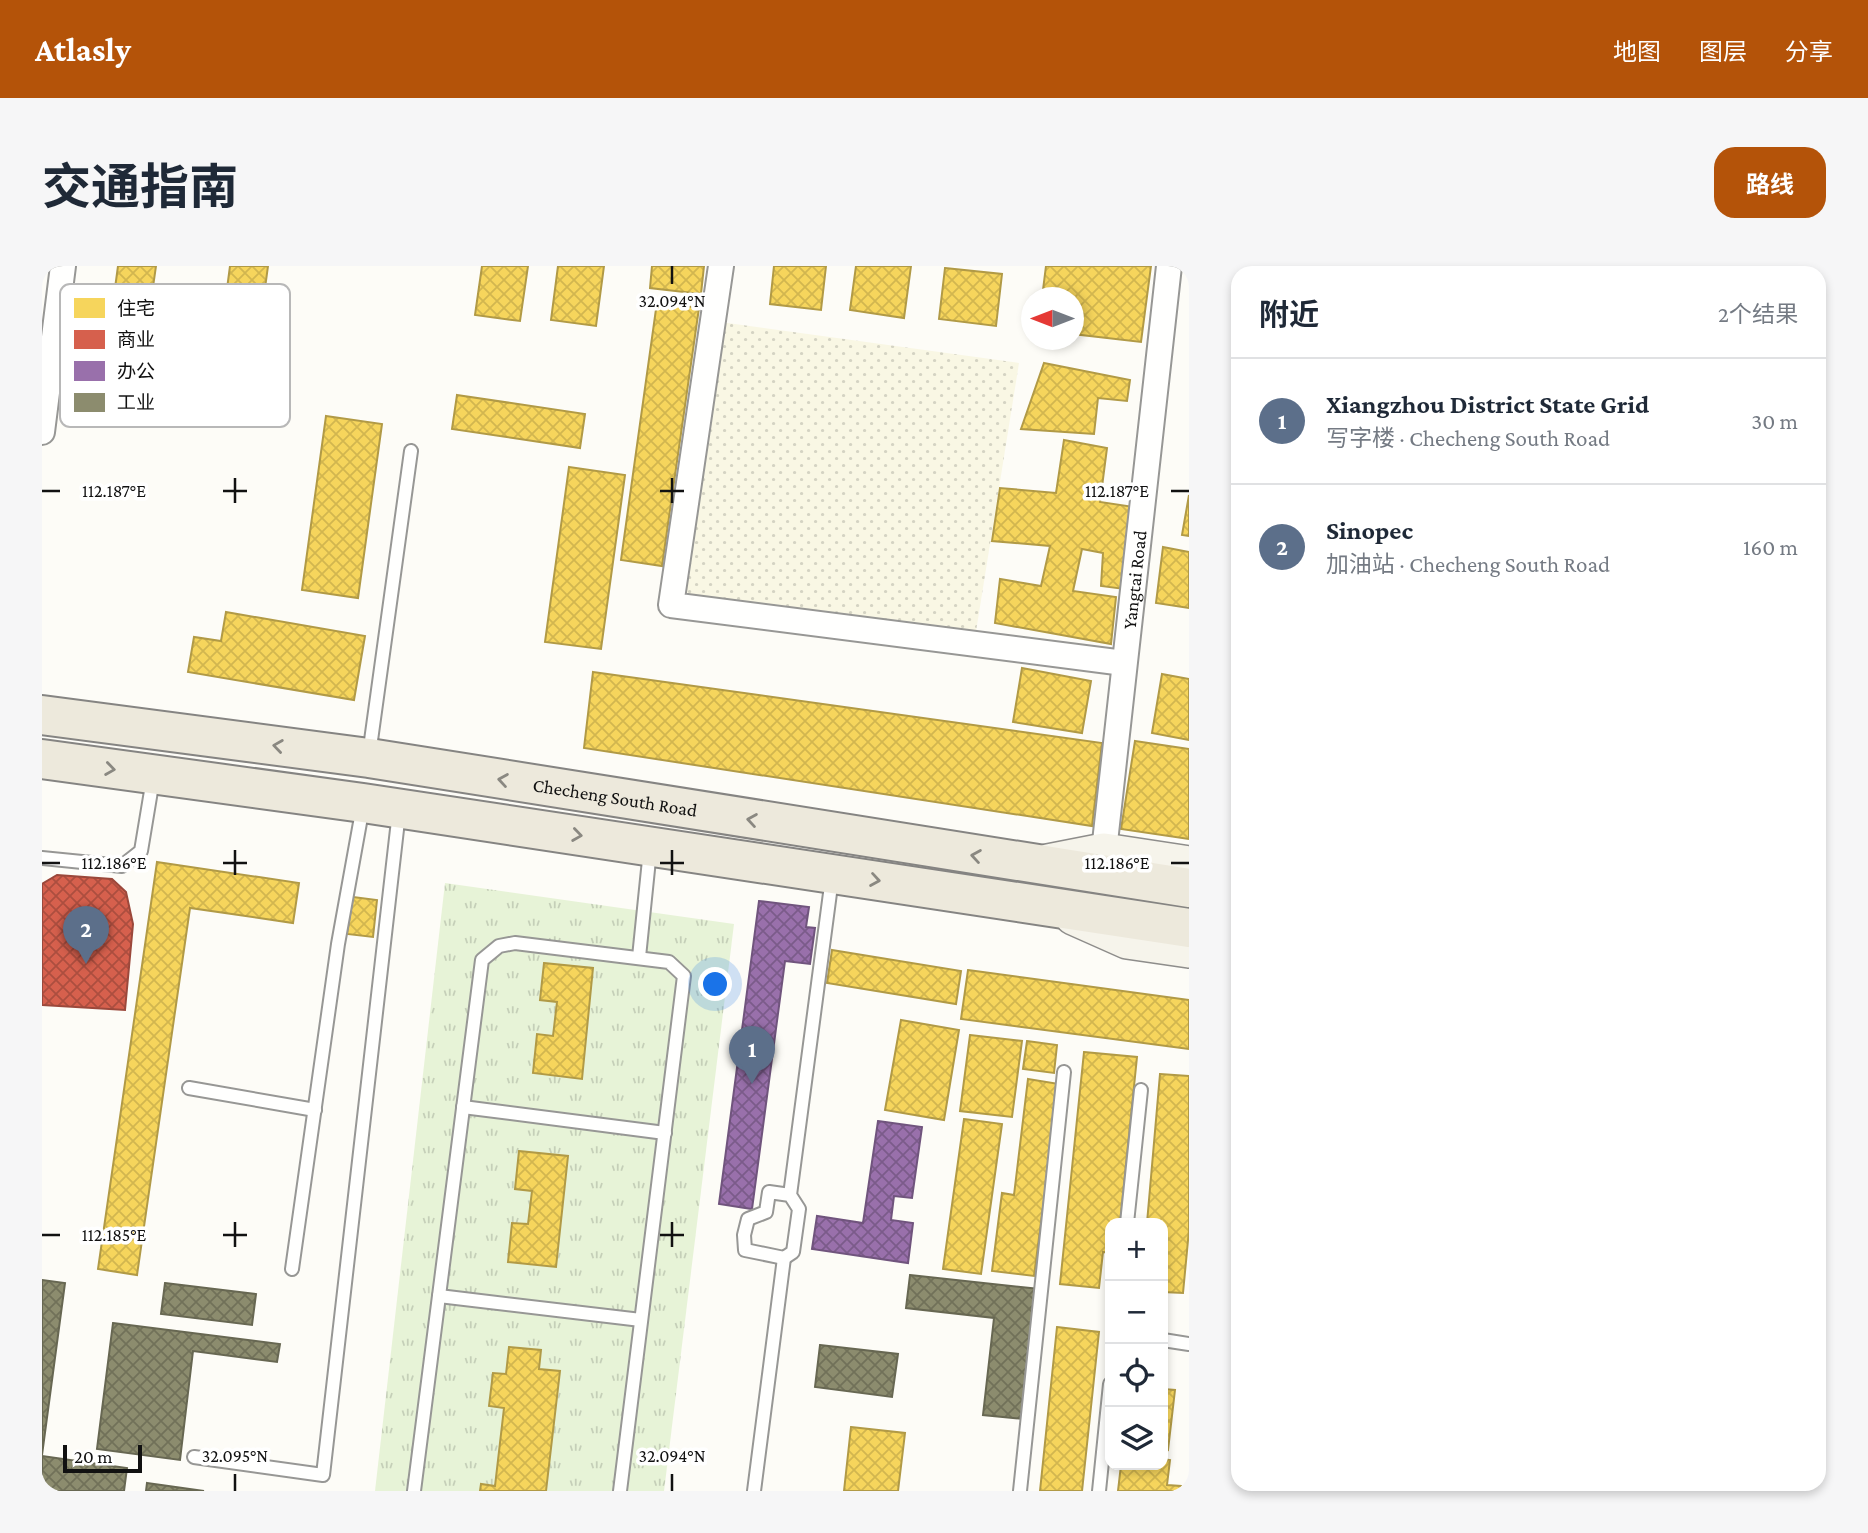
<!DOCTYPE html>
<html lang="zh">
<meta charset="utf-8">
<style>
body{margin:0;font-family:"Crimson Pro","Noto Sans SC",serif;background:#f6f6f7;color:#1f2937}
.controls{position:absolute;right:21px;bottom:21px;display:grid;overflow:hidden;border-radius:14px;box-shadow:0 4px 10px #0003}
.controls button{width:63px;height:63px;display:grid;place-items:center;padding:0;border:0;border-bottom:2px solid #e0e1e3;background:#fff;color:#1f2937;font:35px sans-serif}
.compass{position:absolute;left:979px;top:21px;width:63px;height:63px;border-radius:50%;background:#fff;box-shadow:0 4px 10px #0003;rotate:270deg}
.scale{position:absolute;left:21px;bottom:18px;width:79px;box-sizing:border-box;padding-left:7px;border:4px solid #111;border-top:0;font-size:19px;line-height:24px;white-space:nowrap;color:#111;-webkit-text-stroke:5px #fff;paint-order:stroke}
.you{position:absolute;left:674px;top:719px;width:24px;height:24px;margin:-18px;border:5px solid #fff;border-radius:50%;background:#1a73e8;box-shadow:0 0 0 10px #1a73e833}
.badge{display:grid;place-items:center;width:46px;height:46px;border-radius:50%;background:#b45309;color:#fff;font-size:23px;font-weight:700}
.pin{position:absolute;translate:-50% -58px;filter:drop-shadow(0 2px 4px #0008)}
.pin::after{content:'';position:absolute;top:37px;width:24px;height:21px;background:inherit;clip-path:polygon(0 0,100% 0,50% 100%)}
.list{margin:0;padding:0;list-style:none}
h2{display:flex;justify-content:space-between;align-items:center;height:91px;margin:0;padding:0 28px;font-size:30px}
h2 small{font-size:23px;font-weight:400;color:#747a83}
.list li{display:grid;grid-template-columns:46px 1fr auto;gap:21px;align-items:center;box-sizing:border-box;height:126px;padding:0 28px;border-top:2px solid #e0e1e3}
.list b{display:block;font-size:26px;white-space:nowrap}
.list p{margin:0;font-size:23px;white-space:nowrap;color:#747a83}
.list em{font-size:23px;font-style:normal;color:#747a83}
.icon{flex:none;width:38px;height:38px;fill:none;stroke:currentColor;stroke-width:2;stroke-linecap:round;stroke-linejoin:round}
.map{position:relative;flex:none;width:1147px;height:1225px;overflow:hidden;border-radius:21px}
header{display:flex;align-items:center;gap:42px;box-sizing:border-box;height:98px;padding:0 35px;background:#b45309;color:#fff}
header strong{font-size:33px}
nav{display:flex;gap:38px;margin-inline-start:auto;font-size:24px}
.intro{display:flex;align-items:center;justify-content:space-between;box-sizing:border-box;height:168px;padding:0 42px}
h1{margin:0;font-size:49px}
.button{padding:18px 32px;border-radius:21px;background:#b45309;color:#fff;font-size:24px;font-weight:700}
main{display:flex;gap:42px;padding:0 42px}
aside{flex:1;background:#fff;border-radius:21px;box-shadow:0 4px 10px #0003}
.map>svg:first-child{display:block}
.farmland{fill:url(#farmland-dots)}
.grass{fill:url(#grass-tufts)}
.homes{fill:url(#homes-cross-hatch);stroke:#b19a46;stroke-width:2}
.shops{fill:url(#shops-cross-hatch);stroke:#9b483b;stroke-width:2}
.offices{fill:url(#offices-cross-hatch);stroke:#70547d;stroke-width:2}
.industry{fill:url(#industry-cross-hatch);stroke:#676752;stroke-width:2}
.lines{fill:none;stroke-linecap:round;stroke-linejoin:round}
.lane-casing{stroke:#979795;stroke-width:16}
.street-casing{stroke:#979795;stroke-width:28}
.secondary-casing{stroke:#8e8d8b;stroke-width:38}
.primary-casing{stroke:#858482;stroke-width:42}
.lane{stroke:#fffffe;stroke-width:12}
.street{stroke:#fffffe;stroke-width:24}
.secondary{stroke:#f6f4eb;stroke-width:35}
.primary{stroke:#ede9dc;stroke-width:38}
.oneway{stroke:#8a8881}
.ticks{fill:none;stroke:#111;stroke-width:2.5}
.labels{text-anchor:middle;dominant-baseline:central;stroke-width:7;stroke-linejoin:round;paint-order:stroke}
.street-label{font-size:19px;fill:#111;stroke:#fff}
.key{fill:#fff;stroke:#b8b8b8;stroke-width:2}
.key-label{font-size:19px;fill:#111}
.ticks-label{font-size:18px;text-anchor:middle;fill:#111;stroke:#fff;stroke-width:7;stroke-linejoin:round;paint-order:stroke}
</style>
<header>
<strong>Atlasly</strong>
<nav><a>地图</a><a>图层</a><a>分享</a></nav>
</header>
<div class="intro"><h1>交通指南</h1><a class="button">路线</a></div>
<main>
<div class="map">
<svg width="1147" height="1225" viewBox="0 0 1147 1225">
<defs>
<pattern id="farmland-dots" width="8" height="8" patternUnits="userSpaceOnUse" patternTransform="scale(1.75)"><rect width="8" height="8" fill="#f9f7e4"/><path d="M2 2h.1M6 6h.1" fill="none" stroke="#d4d3c3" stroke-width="1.8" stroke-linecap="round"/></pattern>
<pattern id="grass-tufts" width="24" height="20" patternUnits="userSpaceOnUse" patternTransform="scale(1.75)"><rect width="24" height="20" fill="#e7f3d7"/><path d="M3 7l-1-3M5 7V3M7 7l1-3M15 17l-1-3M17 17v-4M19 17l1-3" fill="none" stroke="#c5cfb8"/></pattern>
<pattern id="homes-cross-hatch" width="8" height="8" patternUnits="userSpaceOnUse" patternTransform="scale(1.75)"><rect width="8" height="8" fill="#f6d55c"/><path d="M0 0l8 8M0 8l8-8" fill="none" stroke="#d2b64f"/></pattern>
<pattern id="shops-cross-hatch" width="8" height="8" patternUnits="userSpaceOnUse" patternTransform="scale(1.75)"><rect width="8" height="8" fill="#d6604d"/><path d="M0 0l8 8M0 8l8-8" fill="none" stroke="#ac4e3f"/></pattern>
<pattern id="offices-cross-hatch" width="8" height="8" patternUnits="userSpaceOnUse" patternTransform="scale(1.75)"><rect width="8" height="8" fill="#9970ab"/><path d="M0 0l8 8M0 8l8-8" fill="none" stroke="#7b5b8a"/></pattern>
<pattern id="industry-cross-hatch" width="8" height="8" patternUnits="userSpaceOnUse" patternTransform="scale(1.75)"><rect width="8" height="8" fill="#8c8c6e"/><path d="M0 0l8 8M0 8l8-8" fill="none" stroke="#717159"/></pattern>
</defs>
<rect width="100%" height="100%" fill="#fdfcf7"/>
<!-- farmland -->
<polygon class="farmland" points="671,55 977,97 932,378 629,339"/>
<!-- grass -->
<polygon class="grass" points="403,617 692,658 622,1225 333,1225"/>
<!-- homes -->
<g class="homes">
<polygon points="76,0 114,0 108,42 71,37"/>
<polygon points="188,0 226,0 218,59 181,53"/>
<polygon points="440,0 486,0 478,55 433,49"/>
<polygon points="516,0 562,0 554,60 509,54"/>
<polygon points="610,0 662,0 659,28 608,22"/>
<polygon points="732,0 784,0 779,44 728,38"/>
<polygon points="814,0 869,0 862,52 808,44"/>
<polygon points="1004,0 1109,0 1099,76 1031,68 1031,32 1000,32"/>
<polygon points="903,2 960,8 954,60 897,53"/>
<polygon points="615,36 657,42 620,300 579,294"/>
<polygon points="1002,97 1088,114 1085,135 1056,132 1052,168 979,163"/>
<polygon points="415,129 543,148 538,182 410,163"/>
<polygon points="284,150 340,158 316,332 260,324"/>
<polygon points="1022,174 1065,182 1058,236 1092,241 1082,323 1059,320 1061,287 1040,283 1031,325 1074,331 1069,378 953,357 958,313 999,320 1008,280 950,275 958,222 1014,227"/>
<polygon points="527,201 583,209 559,383 503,376"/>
<polygon points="1147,229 1147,270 1140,269"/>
<polygon points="1121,281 1147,286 1147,342 1114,337"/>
<polygon points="184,346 323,370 312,434 146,406 152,371 179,375"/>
<polygon points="980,402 1049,415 1040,467 971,456"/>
<polygon points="551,406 1060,477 1050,560 542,482"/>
<polygon points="1120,408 1147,413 1147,474 1110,467"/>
<polygon points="1093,475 1147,483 1147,573 1079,563"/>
<polygon points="115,596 257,617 251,657 148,642 95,1009 56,1003"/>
<polygon points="311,631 335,634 331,671 305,668"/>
<polygon points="790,684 919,705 914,738 785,717"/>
<polygon points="502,697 551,702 540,813 491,807 495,768 511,770 515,736 498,734"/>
<polygon points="926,704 1147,734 1147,783 919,753"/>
<polygon points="859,754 917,764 902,854 843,844"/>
<polygon points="928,769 980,775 970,851 918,845"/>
<polygon points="985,775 1015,779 1012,807 981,803"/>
<polygon points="1042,786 1095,791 1078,957 1068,957 1068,987 1061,986 1057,1022 1018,1018"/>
<polygon points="1118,808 1147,810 1147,964 1141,1027 1121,1026 1121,957 1105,957"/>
<polygon points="986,813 1017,818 992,1010 950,1005 960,927 972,929"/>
<polygon points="922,853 960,858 939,1008 901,1003"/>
<polygon points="477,885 526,890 514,1001 466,996 470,957 486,958 490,925 473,923"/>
<polygon points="1015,1061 1057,1066 1040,1225 998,1225"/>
<polygon points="467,1081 499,1084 497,1103 518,1105 504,1225 438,1225 439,1218 453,1220 462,1142 447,1140 451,1107 464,1108"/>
<polygon points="1121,1123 1133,1124 1126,1184 1121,1183"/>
<polygon points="809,1161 863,1167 856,1225 802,1225"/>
<polygon points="1121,1193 1128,1194 1125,1219 1139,1220 1139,1225 1076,1225 1079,1199 1121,1199"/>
</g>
<!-- shops -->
<polygon class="shops" points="15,609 70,613 84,626 91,658 83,744 0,739 0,618"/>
<!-- offices -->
<g class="offices">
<polygon points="717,635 767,641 764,661 773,662 768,698 743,695 710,943 677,938"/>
<polygon points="836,855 880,861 870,932 852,930 849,954 871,957 866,997 770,983 775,950 821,957"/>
</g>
<!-- industry -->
<g class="industry">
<polygon points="868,1009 997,1023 982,1153 941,1149 952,1052 864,1042"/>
<polygon points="0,1014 23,1017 0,1189"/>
<polygon points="123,1017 214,1028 210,1059 119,1048"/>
<polygon points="71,1057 238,1078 235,1096 151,1085 138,1194 55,1183"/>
<polygon points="778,1079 856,1088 850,1131 773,1121"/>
<polygon points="0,1190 85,1202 82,1225 0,1225"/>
<polygon points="105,1217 162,1225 104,1225"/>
</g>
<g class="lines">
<!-- lane casing -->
<g class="lane-casing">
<g id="lane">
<polyline points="327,489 369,185"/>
<polyline points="0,592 80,600 99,585 111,513"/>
<polyline points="597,691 608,584"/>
<polyline points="147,822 273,844"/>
<polyline points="421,841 623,867"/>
<polyline points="748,929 727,926 724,946 706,953 702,969 703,984 742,992 751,986 757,943 748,929 790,612"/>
<polyline points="1085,957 1099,824"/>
<polyline points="250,1003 296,678 321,540"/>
<polyline points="397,1030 599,1054"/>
<polyline points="1121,1074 1147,1078"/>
<polyline points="152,1191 281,1209 357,546"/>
<polyline points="372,1225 440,694 457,680 473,677 627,696 642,710 578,1225"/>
<polyline points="712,1225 742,992"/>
<polyline points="978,1225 1022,806"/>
<polyline points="1057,1225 1068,1118"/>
</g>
</g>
<!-- street casing -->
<g class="street-casing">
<g id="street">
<polyline points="679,0 629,339 1082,397"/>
<polyline points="0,166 21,0"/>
<path id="s1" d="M 1062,585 L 1127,0"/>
</g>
</g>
<!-- secondary casing -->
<g class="secondary-casing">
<g id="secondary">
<polyline points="1006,596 1062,585 1147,598"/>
<polyline points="1031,651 1085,675 1147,684"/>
</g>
</g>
<!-- primary casing -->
<g class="primary-casing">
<g id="primary">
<path id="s2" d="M 0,449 L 327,492 L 1147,622"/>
<polyline points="0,493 321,537 1147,662"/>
</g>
</g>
<!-- lane -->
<use href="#lane" class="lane"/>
<!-- street -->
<use href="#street" class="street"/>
<!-- secondary -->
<use href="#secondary" class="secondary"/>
<!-- primary -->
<use href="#primary" class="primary"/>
</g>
<!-- one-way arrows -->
<defs><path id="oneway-chevron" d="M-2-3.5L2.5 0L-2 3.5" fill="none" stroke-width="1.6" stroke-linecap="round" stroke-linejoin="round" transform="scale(1.75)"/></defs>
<g class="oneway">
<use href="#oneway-chevron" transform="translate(236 480) rotate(-172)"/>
<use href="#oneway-chevron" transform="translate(68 503) rotate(8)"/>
<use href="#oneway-chevron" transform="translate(461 514) rotate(-171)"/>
<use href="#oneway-chevron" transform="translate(710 554) rotate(-171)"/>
<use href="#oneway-chevron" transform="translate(535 569) rotate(8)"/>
<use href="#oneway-chevron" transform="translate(934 590) rotate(-171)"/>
<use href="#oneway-chevron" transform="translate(833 614) rotate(9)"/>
</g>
<!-- ticks -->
<path class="ticks" d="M 630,0 L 630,18M 193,212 L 193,237M 630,212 L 630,237M 0,225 L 18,225M 181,225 L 205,225M 618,225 L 642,225M 1129,225 L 1147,225M 193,584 L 193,609M 630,584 L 630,609M 0,597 L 18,597M 181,597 L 205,597M 618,597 L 642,597M 1129,597 L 1147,597M 193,956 L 193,981M 630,956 L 630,981M 0,969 L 18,969M 181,969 L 205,969M 618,969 L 642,969M 193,1208 L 193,1225M 630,1208 L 630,1225"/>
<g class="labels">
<!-- street labels -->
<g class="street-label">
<text stroke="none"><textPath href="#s1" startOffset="273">Yangtai Road</textPath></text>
<text stroke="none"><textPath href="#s2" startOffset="579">Checheng South Road</textPath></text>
</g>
</g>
<!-- legend -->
<rect x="18" y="18" width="230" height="143" rx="10" class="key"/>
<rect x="32" y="32" width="31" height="20" fill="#f6d55c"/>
<rect x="32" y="64" width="31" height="19" fill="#d6604d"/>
<rect x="32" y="95" width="31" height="20" fill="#9970ab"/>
<rect x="32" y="127" width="31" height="19" fill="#8c8c6e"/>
<g class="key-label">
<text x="75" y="49">住宅</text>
<text x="75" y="80">商业</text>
<text x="75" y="112">办公</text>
<text x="75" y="143">工业</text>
</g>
<g class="ticks-label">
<text x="630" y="41">32.094°N</text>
<text x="1075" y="231">112.187°E</text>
<text x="72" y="231">112.187°E</text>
<text x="1075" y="603">112.186°E</text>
<text x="72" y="603">112.186°E</text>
<text x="72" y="975">112.185°E</text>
<text x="193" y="1196">32.095°N</text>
<text x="630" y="1196">32.094°N</text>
</g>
</svg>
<div class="controls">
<button>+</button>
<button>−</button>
<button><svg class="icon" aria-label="locate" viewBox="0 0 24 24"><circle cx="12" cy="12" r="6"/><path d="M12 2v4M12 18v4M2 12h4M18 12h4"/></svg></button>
<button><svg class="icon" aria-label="layers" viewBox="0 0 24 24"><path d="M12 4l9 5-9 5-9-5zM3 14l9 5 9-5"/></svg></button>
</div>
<svg class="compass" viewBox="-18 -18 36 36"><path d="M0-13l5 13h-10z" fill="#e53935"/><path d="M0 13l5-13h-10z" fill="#747a83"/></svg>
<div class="scale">20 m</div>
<div class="you"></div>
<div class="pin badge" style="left:710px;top:818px;background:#5c6f8a">1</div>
<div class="pin badge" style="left:44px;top:698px;background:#5c6f8a">2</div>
</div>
<aside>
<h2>附近<small>2个结果</small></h2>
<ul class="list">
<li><span class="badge" style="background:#5c6f8a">1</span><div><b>Xiangzhou District State Grid</b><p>写字楼 · Checheng South Road</p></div><em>30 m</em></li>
<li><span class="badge" style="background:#5c6f8a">2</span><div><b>Sinopec</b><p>加油站 · Checheng South Road</p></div><em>160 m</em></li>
</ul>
</aside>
</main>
